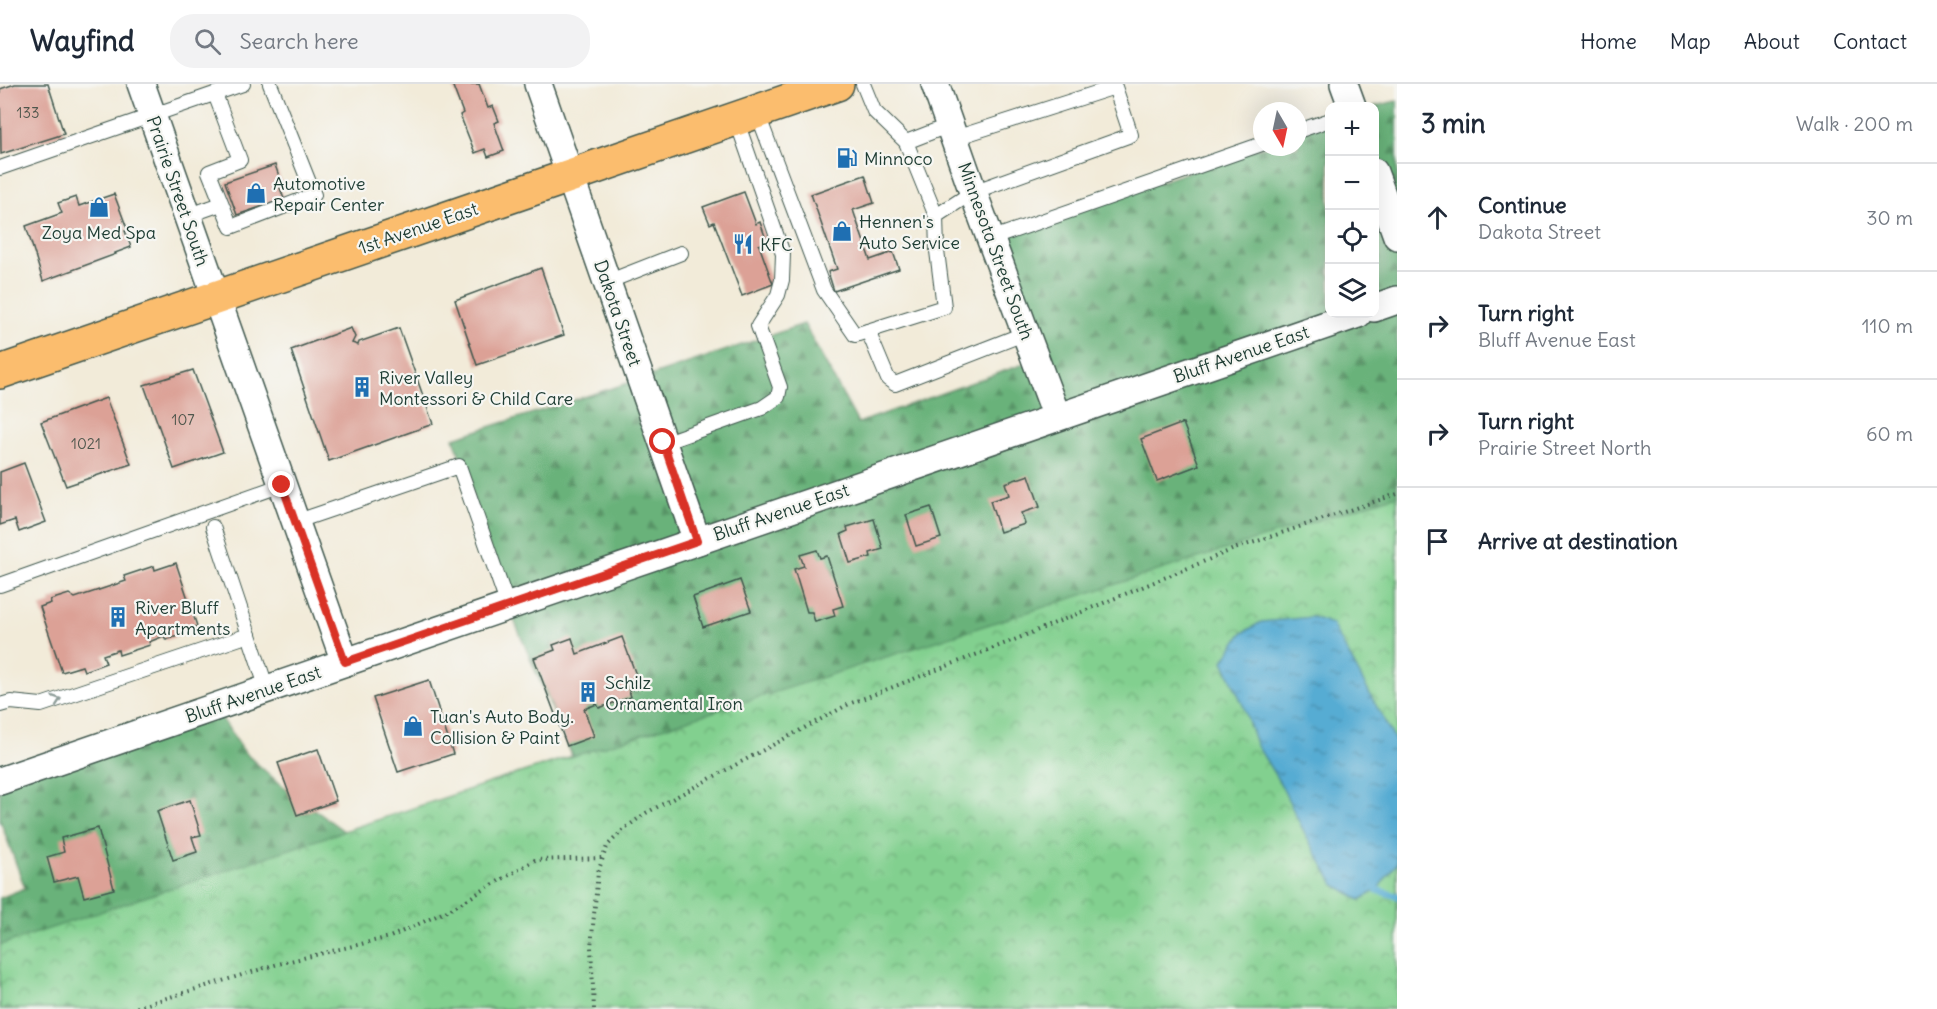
<!DOCTYPE html>
<meta charset="utf-8">
<style>
body{margin:0;font-family:Delius,sans-serif;background:#f2f2f3;color:#1f2937}
.controls{position:absolute;right:18px;top:18px;display:grid;overflow:hidden;border-radius:12px;box-shadow:0 6px 24px #0002}
.controls button{width:54px;height:54px;display:grid;place-items:center;padding:0;border:0;border-bottom:2px solid #e0e1e3;background:#fff;color:#1f2937;font:30px sans-serif}
.compass{position:absolute;left:1253px;top:18px;width:54px;height:54px;border-radius:50%;background:#fff;box-shadow:0 6px 24px #0002;rotate:171deg}
.stop{position:absolute;width:18px;height:18px;margin:-14px;border:4px solid #d93025;border-radius:50%;background:#fff}
.stop.end{background:#d93025;border-color:#fff;box-shadow:0 2px 6px #0008}
.list{margin:0;padding:0;list-style:none}
h2{display:flex;justify-content:space-between;align-items:center;height:78px;margin:0;padding:0 24px;font-size:26px}
h2 small{font-size:20px;font-weight:400;color:#747a83}
.list li{display:grid;grid-template-columns:39px 1fr auto;gap:18px;align-items:center;box-sizing:border-box;height:108px;padding:0 24px;border-top:2px solid #e0e1e3}
.list b{display:block;font-size:22px;white-space:nowrap}
.list p{margin:0;font-size:20px;white-space:nowrap;color:#747a83}
.list em{font-size:20px;font-style:normal;color:#747a83}
.icon{flex:none;width:33px;height:33px;fill:none;stroke:currentColor;stroke-width:2;stroke-linecap:round;stroke-linejoin:round}
.map{position:relative;flex:none;width:1397px;height:925px;overflow:hidden}
header{display:flex;align-items:center;gap:36px;box-sizing:border-box;height:84px;padding:0 30px;background:#fff;border-bottom:2px solid #e0e1e3}
header strong{font-size:28px}
nav{display:flex;gap:33px;margin-inline-start:auto;font-size:21px}
.search{width:420px;height:54px;background:#f2f2f3;display:flex;align-items:center;gap:15px;box-sizing:border-box;padding:0 21px;border-radius:24px;color:#747a83;font-size:22px}
main{display:flex}
aside{flex:1;background:#fff}
.map>svg:first-child{display:block}
.forest{fill:url(#forest-firs);stroke:#447857;stroke-width:1.5}
.park{fill:url(#park-crowns);stroke:#508662;stroke-width:1.5}
.water{fill:url(#water-ripples);stroke:#3a7484;stroke-width:1.5}
.lines{fill:none;stroke-linecap:round;stroke-linejoin:round}
.stream{stroke:#56acd3;stroke-width:7}
.building{fill:#dca196}
.lane-casing{stroke:#3f574d;stroke-width:16}
.street-casing{stroke:#3f574d;stroke-width:30}
.primary-casing{stroke:#3f574d;stroke-width:36}
.path{stroke:#3f574d;stroke-width:4;stroke-dasharray:1.5 4.5;stroke-linecap:butt}
.lane{stroke:#fff;stroke-width:14}
.street{stroke:#fff;stroke-width:27}
.primary{stroke:#fbbd6e;stroke-width:33}
.oneway{stroke:#8f9e9a}
.route{stroke:#d93025;stroke-width:8}
.labels{text-anchor:middle;dominant-baseline:central;stroke-width:4.5;stroke-linejoin:round;paint-order:stroke}
.number-label{font-size:15px;fill:#4e564c}
.poi-label{font-size:18px;fill:#1f3d34;stroke:#f6f6f2;text-anchor:start}
.street-label{font-size:18px;fill:#1f3d34;stroke:#f6f6f2}
</style>
<header>
<strong>Wayfind</strong>
<div class="search"><svg class="icon" aria-label="search" viewBox="0 0 24 24"><circle cx="10" cy="10" r="6"/><path d="M15 15l6 6"/></svg>Search here</div>
<nav><a>Home</a><a>Map</a><a>About</a><a>Contact</a></nav>
</header>
<main>
<div class="map">
<svg width="1397" height="925" viewBox="0 0 1397 925">
<defs>
<pattern id="forest-firs" width="22" height="20" patternUnits="userSpaceOnUse" patternTransform="scale(1.5)"><rect width="22" height="20" fill="#69b27a"/><path d="M5 1l3.5 6h-7zM16 11l3.5 6h-7z" fill="#569265"/></pattern>
<pattern id="park-crowns" width="20" height="18" patternUnits="userSpaceOnUse" patternTransform="scale(1.5)"><rect width="20" height="18" fill="#82d08f"/><path d="M2 6a3 3 0 1 1 6 0M12 15a3 3 0 1 1 6 0" fill="none" stroke="#6aaa76"/></pattern>
<pattern id="water-ripples" width="26" height="14" patternUnits="userSpaceOnUse" patternTransform="scale(1.5)"><rect width="26" height="14" fill="#56acd3"/><path d="M2 4q2-2 4 0t4 0M15 11q2-2 4 0t4 0" fill="none" stroke="#478dac"/></pattern>
</defs>
<rect width="100%" height="100%" fill="#f6f6f2"/>
<filter id="ink" filterUnits="userSpaceOnUse"><feTurbulence type="fractalNoise" baseFrequency=".0167" numOctaves="2"/><feDisplacementMap in="SourceGraphic" scale="12" xChannelSelector="R" yChannelSelector="G"/><feConvolveMatrix kernelMatrix="1 2 1 2 8 2 1 2 1" color-interpolation-filters="sRGB"/></filter>
<filter id="wash" filterUnits="userSpaceOnUse"><feTurbulence type="fractalNoise" baseFrequency=".008" numOctaves="4" result="noise"/><feDisplacementMap in="SourceGraphic" scale="24" xChannelSelector="R" yChannelSelector="G"/><feGaussianBlur stdDeviation="1.35" result="paint"/><feColorMatrix in="noise" values="0 0 0 0 0 0 0 0 0 0 0 0 0 0 0 0 0 1.4 0 .05"/><feComposite in="paint" operator="in"/></filter>
<g filter="url(#wash)">
<rect width="100%" height="100%" fill="#f2ebd9"/>
<!-- forest -->
<polygon class="forest" points="1397,17 1397,925 0,925 0,814 25,804 0,736 0,697 214,623 245,669 282,702 344,747 572,672 508,522 454,354 641,295 804,240 858,339 1035,276 990,155 1262,63 1298,63 1298,47 1329,36 1330,230 1374,230 1374,22"/>
<!-- park -->
<polygon class="park" points="1397,411 1397,925 0,925 0,861 498,696"/>
<!-- water -->
<polygon class="water" points="1312,533 1332,540 1397,660 1397,779 1377,806 1360,816 1334,800 1306,752 1280,699 1256,660 1243,621 1223,577 1241,550 1261,538"/>
<g class="lines">
<!-- stream -->
<polyline class="stream" points="1372,797 1377,806 1397,812"/>
</g>
<g id="blocks">
<!-- building -->
<g class="building">
<polygon points="15,0 48,0 64,50 1,70 0,5"/>
<polygon points="452,0 479,0 488,24 493,22 499,37 494,39 504,67 488,73 485,65 475,69 460,31 463,29"/>
<polygon points="275,81 283,103 280,104 284,115 237,131 225,98"/>
<polygon points="865,91 874,119 853,126 870,176 893,168 899,185 834,207 828,188 837,185 811,110"/>
<polygon points="744,108 756,140 760,138 767,158 759,161 773,200 742,212 714,138 710,140 703,123"/>
<polygon points="114,110 128,147 125,147 131,163 115,169 116,170 43,197 26,142 62,129 58,119 76,113 79,122"/>
<polygon points="541,184 564,251 477,281 455,216"/>
<polygon points="351,244 355,253 352,259 358,261 359,258 399,244 433,340 329,377 291,266"/>
<polygon points="193,286 223,368 174,385 144,301"/>
<polygon points="106,314 131,380 66,402 41,338"/>
<polygon points="1183,339 1199,381 1157,397 1141,355"/>
<polygon points="24,379 46,438 19,448 15,436 0,441 0,388"/>
<polygon points="1029,391 1040,423 1021,429 1025,440 1000,448 990,417 1009,411 1005,399"/>
<polygon points="931,423 941,454 916,462 906,431"/>
<polygon points="874,435 883,465 870,469 871,473 850,479 841,450 848,447 847,443"/>
<polygon points="817,466 820,474 827,472 843,522 833,525 835,532 815,538 812,528 807,528 794,485 804,482 800,471"/>
<polygon points="176,479 197,542 185,547 186,549 166,556 164,552 149,558 150,561 119,571 118,566 103,571 106,579 84,587 82,582 62,588 40,523 51,519 50,516 69,510 75,514 126,497 124,492 154,482 155,486"/>
<polygon points="740,496 751,527 703,543 693,513"/>
<polygon points="622,553 639,599 628,603 631,613 599,624 597,620 584,625 594,652 567,662 534,574 555,566 553,561 572,554 577,570"/>
<polygon points="429,596 453,670 398,688 373,614"/>
<polygon points="318,665 336,717 297,731 278,679"/>
<polygon points="190,716 201,751 192,753 197,768 173,776 157,727"/>
<polygon points="98,744 114,805 84,813 78,792 54,798 47,773 64,768 61,754"/>
</g>
</g>
</g>
<g filter="url(#ink)">
<use href="#blocks" fill-opacity="0" stroke="#3f574d" stroke-width="1.5"/>
<g class="lines">
<!-- lane casing -->
<g class="lane-casing">
<g id="lane">
<polyline points="215,10 240,76 209,88 231,143 314,111 270,0"/>
<polyline points="757,28 824,206 855,251 944,223 937,167 936,132 906,58 874,27 863,0"/>
<polyline points="1298,47 1330,36"/>
<polyline points="906,58 950,41"/>
<polyline points="0,84 243,0"/>
<polyline points="187,132 221,120"/>
<polyline points="936,132 973,108 1131,51 1115,3 955,54"/>
<polyline points="990,155 1262,60"/>
<polyline points="607,198 681,169"/>
<polyline points="868,247 888,295 895,300 1026,249"/>
<polyline points="663,359 762,324 778,313 780,303 758,242 778,211 782,196 783,170 736,35"/>
<polyline points="295,438 459,382 508,522"/>
<polyline points="213,443 267,605"/>
<polyline points="0,501 282,401"/>
<polyline points="0,621 11,618 41,621 249,551"/>
</g>
</g>
<!-- street casing -->
<g class="street-casing">
<g id="street">
<polyline points="141,0 345,578"/>
<polyline points="538,0 697,457"/>
<polyline points="935,0 973,108 1057,333"/>
<polyline points="1344,0 1352,22"/>
<polyline points="1374,88 1397,152"/>
<polyline points="1374,224 1397,216"/>
<polyline points="0,697 1358,230"/>
</g>
</g>
<!-- primary casing -->
<g class="primary-casing">
<polyline id="primary" points="0,288 837,0"/>
</g>
<!-- path -->
<g class="path">
<polyline points="131,925 278,880 390,853 449,826 535,776 603,774"/>
<polyline points="594,925 591,863 598,788 607,762 624,745 646,729 849,620 1014,556 1234,465 1397,410"/>
</g>
<!-- lane -->
<use href="#lane" class="lane"/>
<!-- street -->
<use href="#street" class="street"/>
<!-- primary -->
<use href="#primary" class="primary"/>
</g>
<!-- one-way arrows -->
<defs><path id="oneway-chevron" d="M-2-3.5L2.5 0L-2 3.5" fill="none" stroke-width="1.6" stroke-linecap="round" stroke-linejoin="round" transform="scale(1.5)"/></defs>
<use class="oneway" href="#oneway-chevron" transform="translate(57 616) rotate(-19)"/>
</g>
<g class="lines" filter="url(#ink)">
<!-- route -->
<polyline class="route" points="282,401 345,578 697,457 663,358"/>
</g>
<!-- icons -->
<defs>
<g id="fuel-bare" transform="scale(1.62)"><path d="M-5.5-6h7V0h2V4h1.3V-2.5L3-4.5l.8-.8L6-3V5H2.5V1h-1V6h-7ZM-4.2-4.7v3.2H.2V-4.7Z" fill="#1f6fb2" stroke="#f6f6f2" stroke-width="2.5" paint-order="stroke"/></g>
<g id="shop-bare" transform="scale(1.62)"><path d="M-5-2.5h2.3a2.7 3.5 0 0 1 5.4 0H5L5.5 6h-11ZM-1.5-2.5h3a1.5 2.3 0 0 0-3 0Z" fill="#1f6fb2" stroke="#f6f6f2" stroke-width="2.5" paint-order="stroke"/></g>
<g id="restaurant-bare" transform="scale(1.62)"><path d="M-5-6h1v4h1v-4h1v4h1v-4h1v5L-1.5 .5V6h-2V.5L-5-1ZM5-6V6H3V1.5H1.5Q1.5-4 5-6Z" fill="#1f6fb2" stroke="#f6f6f2" stroke-width="2.5" paint-order="stroke"/></g>
<g id="building-bare" transform="scale(1.62)"><path d="M-4-6H4V6H1V3H-1V6H-4ZM-2.5-4.3h1.7v1.8h-1.7ZM.8-4.3h1.7v1.8H.8ZM-2.5-1h1.7V.8h-1.7ZM.8-1h1.7V.8H.8Z" fill="#1f6fb2" stroke="#f6f6f2" stroke-width="2.5" paint-order="stroke"/></g>
</defs>
<g fill-rule="evenodd">
<use href="#fuel-bare" x="847" y="74"/>
<use href="#shop-bare" x="256" y="109"/>
<use href="#shop-bare" x="99" y="123"/>
<use href="#shop-bare" x="842" y="147"/>
<use href="#restaurant-bare" x="743" y="160"/>
<use href="#building-bare" x="362" y="303"/>
<use href="#building-bare" x="118" y="533"/>
<use href="#building-bare" x="588" y="608"/>
<use href="#shop-bare" x="413" y="642"/>
</g>
<g class="labels">
<!-- number labels -->
<g class="number-label">
<text x="28" y="28">133</text>
<text x="183" y="335">107</text>
<text x="86" y="359">1021</text>
</g>
<!-- poi labels -->
<g class="poi-label">
<text x="864" y="74">Minnoco</text>
<text x="273" y="99">Automotive<tspan x="273" dy="21">Repair Center</tspan></text>
<text x="859" y="137">Hennen's<tspan x="859" dy="21">Auto Service</tspan></text>
<text x="99" y="148" text-anchor="middle">Zoya Med Spa</text>
<text x="760" y="160">KFC</text>
<text x="379" y="293">River Valley<tspan x="379" dy="21">Montessori &amp; Child Care</tspan></text>
<text x="135" y="523">River Bluff<tspan x="135" dy="21">Apartments</tspan></text>
<text x="605" y="598">Schilz<tspan x="605" dy="21">Ornamental Iron</tspan></text>
<text x="430" y="632">Tuan's Auto Body.<tspan x="430" dy="21">Collision &amp; Paint</tspan></text>
</g>
<!-- street labels -->
<g class="street-label">
<text transform="translate(178 107) rotate(71)">Prairie Street South</text>
<text transform="translate(418 144) rotate(-19)">1st Avenue East</text>
<text transform="translate(996 167) rotate(70)">Minnesota Street South</text>
<text transform="translate(618 229) rotate(71)">Dakota Street</text>
<text transform="translate(1241 270) rotate(-19)">Bluff Avenue East</text>
<text transform="translate(781 428) rotate(-19)">Bluff Avenue East</text>
<text transform="translate(253 610) rotate(-19)">Bluff Avenue East</text>
</g>
</g>
</svg>
<div class="controls">
<button>+</button>
<button>−</button>
<button><svg class="icon" aria-label="locate" viewBox="0 0 24 24"><circle cx="12" cy="12" r="6"/><path d="M12 2v4M12 18v4M2 12h4M18 12h4"/></svg></button>
<button><svg class="icon" aria-label="layers" viewBox="0 0 24 24"><path d="M12 4l9 5-9 5-9-5zM3 14l9 5 9-5"/></svg></button>
</div>
<svg class="compass" viewBox="-18 -18 36 36"><path d="M0-13l5 13h-10z" fill="#e53935"/><path d="M0 13l5-13h-10z" fill="#747a83"/></svg>
<div class="stop" style="left:663px;top:358px"></div>
<div class="stop end" style="left:282px;top:401px"></div>
</div>
<aside>
<h2>3 min<small>Walk · 200 m</small></h2>
<ul class="list">
<li><svg class="icon" aria-label="ahead" viewBox="0 0 24 24"><path d="M12 20V5M6 11l6-6 6 6"/></svg><div><b>Continue</b><p>Dakota Street</p></div><em>30 m</em></li>
<li><svg class="icon" aria-label="right" viewBox="0 0 24 24"><path d="M7 20v-9h11M14 6l5 5-5 5"/></svg><div><b>Turn right</b><p>Bluff Avenue East</p></div><em>110 m</em></li>
<li><svg class="icon" aria-label="right" viewBox="0 0 24 24"><path d="M7 20v-9h11M14 6l5 5-5 5"/></svg><div><b>Turn right</b><p>Prairie Street North</p></div><em>60 m</em></li>
<li><svg class="icon" aria-label="arrive" viewBox="0 0 24 24"><path d="M6 21V4h12l-3 4 3 4H6"/></svg><div><b>Arrive at destination</b></div></li>
</ul>
</aside>
</main>
